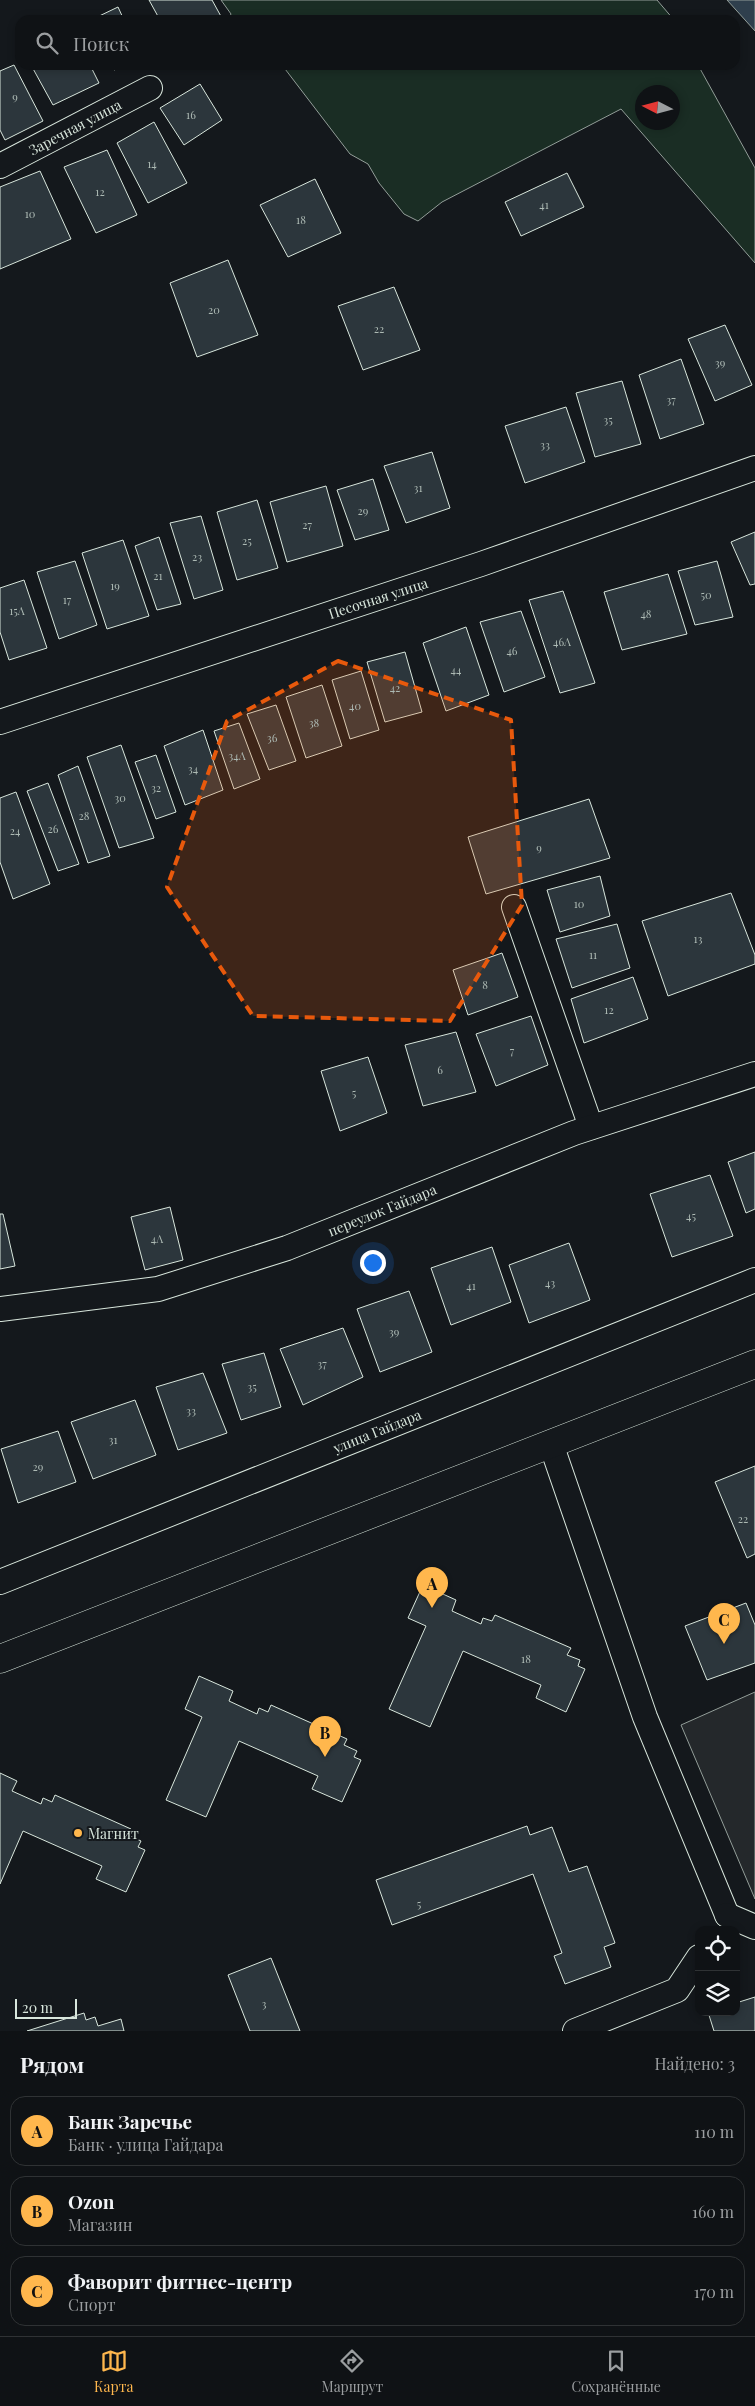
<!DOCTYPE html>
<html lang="ru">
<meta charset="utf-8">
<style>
body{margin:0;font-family:"Playfair Display",serif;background:#1d2022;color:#f1f3f6}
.controls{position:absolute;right:15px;bottom:15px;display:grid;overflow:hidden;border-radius:10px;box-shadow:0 2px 8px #0003}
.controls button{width:45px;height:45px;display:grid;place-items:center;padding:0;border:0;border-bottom:1px solid #2f3234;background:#0f1215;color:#f1f3f6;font:25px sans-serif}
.compass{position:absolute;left:635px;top:85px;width:45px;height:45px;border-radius:50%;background:#0f1215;box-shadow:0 2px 8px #0003;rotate:276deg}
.scale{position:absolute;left:15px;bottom:12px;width:62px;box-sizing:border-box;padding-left:5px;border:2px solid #d8e6dc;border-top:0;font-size:14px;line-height:18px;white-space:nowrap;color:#d8e6dc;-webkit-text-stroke:4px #14181c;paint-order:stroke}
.you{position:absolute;left:372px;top:1262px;width:18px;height:18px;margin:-12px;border:4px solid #fff;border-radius:50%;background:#1a73e8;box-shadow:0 0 0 8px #1a73e833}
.badge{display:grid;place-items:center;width:32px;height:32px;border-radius:50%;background:#ffb74d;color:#111;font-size:16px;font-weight:700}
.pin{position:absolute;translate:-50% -41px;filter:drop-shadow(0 1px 2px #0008)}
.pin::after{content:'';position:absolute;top:26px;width:18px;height:15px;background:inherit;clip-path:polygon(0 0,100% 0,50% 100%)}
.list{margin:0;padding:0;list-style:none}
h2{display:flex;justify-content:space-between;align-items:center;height:65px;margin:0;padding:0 20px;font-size:21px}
h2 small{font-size:16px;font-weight:400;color:#9b9ea0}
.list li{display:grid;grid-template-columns:32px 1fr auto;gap:15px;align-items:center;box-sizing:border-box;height:70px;margin:0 10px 10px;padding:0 10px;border:1px solid #2f3234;border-radius:15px}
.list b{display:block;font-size:19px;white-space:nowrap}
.list p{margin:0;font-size:16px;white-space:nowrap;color:#9b9ea0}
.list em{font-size:16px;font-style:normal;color:#9b9ea0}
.icon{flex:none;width:28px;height:28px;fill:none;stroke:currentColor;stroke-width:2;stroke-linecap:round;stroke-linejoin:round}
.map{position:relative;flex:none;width:755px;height:2031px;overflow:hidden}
.search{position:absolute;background:#0f1215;box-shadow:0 2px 8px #0003;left:15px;right:15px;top:15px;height:55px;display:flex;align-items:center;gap:12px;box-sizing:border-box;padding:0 18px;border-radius:15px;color:#9b9ea0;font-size:19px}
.sheet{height:305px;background:#0f1215}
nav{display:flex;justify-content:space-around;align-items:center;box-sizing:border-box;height:70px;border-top:1px solid #2f3234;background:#0f1215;font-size:14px;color:#9b9ea0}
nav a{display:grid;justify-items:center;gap:2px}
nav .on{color:#ffb74d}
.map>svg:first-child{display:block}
.green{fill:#1a2d24;stroke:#939e99;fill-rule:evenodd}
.parking{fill:#24282b;stroke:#939e99}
.water{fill:#2f3f4d;stroke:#939e99}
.building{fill:#2c363c;stroke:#d8e6dc}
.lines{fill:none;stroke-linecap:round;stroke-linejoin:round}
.minor-casing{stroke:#d8e6dc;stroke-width:26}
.major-casing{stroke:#d8e6dc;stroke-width:29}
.minor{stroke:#14181c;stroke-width:24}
.major{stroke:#14181c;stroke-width:28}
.marked{fill:#e8590c;fill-opacity:0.2;stroke:#e8590c;stroke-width:4;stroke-dasharray:10 6;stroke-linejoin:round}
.poi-dot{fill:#ffb74d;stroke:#14181c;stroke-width:2}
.labels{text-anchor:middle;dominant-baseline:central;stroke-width:4;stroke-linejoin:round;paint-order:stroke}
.number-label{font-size:11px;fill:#adbab4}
.street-label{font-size:14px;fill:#d8e6dc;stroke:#14181c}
.poi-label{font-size:14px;fill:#d8e6dc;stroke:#14181c;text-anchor:start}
</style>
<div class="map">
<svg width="755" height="2031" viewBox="0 0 755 2031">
<rect width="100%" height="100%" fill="#14181c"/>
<!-- green -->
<g class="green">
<polygon points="221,0 657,0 674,20 228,20 231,14"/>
<path d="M 282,65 L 698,65 L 755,168 L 755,263 L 621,109 L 442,202 L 418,221 L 404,214 L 379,183 L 368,164 L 350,154 ZM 672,92 L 672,122 L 642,122 L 642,92 Z"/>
</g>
<!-- parking -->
<polygon class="parking" points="755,1692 755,1899 681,1725"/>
<!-- water -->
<polygon class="water" points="727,0 755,0 755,31"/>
<!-- building -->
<g class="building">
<polygon points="149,0 212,0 223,20 160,20"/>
<polygon points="118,7 124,20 93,20 93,19"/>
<polygon points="14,65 43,121 5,140 0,130 0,71"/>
<polygon points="31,65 90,65 99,83 53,105"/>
<polygon points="112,65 126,65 114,70"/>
<polygon points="200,84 222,120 184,145 160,108"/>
<polygon points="154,122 187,183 148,203 117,143"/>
<polygon points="107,150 137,215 96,233 64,167"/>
<polygon points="40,171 71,239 0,269 0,187"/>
<polygon points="567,173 584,207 521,236 505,202"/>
<polygon points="315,179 341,233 288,257 260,205"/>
<polygon points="228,260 258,335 197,357 170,283"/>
<polygon points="394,287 420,350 363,370 338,306"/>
<polygon points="725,325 752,385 715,401 688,339"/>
<polygon points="681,359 704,424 660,439 639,375"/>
<polygon points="622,381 641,444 595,457 576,393"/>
<polygon points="566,407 585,462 525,483 505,426"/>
<polygon points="432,452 450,508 406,523 384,466"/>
<polygon points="373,479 389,530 355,540 337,490"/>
<polygon points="326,486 343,546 287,562 270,502"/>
<polygon points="257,500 278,568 237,580 217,512"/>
<polygon points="201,516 223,590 194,599 170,523"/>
<polygon points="755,532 755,584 750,585 731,542"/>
<polygon points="159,537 181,604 157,610 135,546"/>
<polygon points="123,540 149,616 107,629 82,553"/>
<polygon points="75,561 97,625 59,639 37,572"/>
<polygon points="717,561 733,617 695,625 678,571"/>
<polygon points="668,574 687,634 622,650 604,592"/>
<polygon points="24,580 47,648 9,660 0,632 0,588"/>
<polygon points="563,591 595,683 560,693 529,600"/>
<polygon points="521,611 545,677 504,692 480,622"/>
<polygon points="466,627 489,695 446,711 423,643"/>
<polygon points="405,652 422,712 385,722 367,662"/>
<polygon points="361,671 379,730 350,739 332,680"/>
<polygon points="322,685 342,746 306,758 286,697"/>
<polygon points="276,705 296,761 269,770 247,714"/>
<polygon points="239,723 260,779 234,789 214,731"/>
<polygon points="203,730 223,790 185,805 164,746"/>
<polygon points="121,745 154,838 119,848 87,757"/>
<polygon points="156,755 176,812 156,819 135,762"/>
<polygon points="78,766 110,856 88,863 58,775"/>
<polygon points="48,783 79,864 58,871 27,791"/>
<polygon points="16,792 50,884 13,899 0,862 0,798"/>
<polygon points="589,799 610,858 486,894 468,837"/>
<polygon points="600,876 610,916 560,932 547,890"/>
<polygon points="731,893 755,955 755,964 668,996 642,921"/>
<polygon points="617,924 630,968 572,988 556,939"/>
<polygon points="502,953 518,997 468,1015 453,970"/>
<polygon points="633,977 648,1019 584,1043 571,999"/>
<polygon points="531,1016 548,1065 496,1086 476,1034"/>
<polygon points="456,1032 476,1092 423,1106 405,1045"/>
<polygon points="368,1057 387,1113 340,1131 321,1071"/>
<polygon points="755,1152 755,1209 746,1213 728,1162"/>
<polygon points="710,1175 733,1236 672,1257 650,1194"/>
<polygon points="170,1207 183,1260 145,1270 131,1217"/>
<polygon points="0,1214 3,1214 15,1266 0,1269"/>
<polygon points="569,1243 590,1300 529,1323 509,1265"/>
<polygon points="492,1247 511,1302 451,1325 431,1268"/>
<polygon points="409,1291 432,1352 380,1372 357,1309"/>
<polygon points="343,1328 363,1377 303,1405 280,1349"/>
<polygon points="264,1353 281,1407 241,1420 222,1364"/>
<polygon points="203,1373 227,1433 178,1450 156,1387"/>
<polygon points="135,1400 156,1455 93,1479 71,1422"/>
<polygon points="58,1431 76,1482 18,1503 1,1449"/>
<polygon points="755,1466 755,1554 747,1558 715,1482"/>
<polygon points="423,1585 456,1600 452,1611 481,1624 483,1618 492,1621 495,1615 571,1648 567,1655 580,1660 578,1666 585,1669 566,1712 536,1698 541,1685 463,1651 430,1727 389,1709 426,1626 408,1618"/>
<polygon points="746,1603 755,1625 755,1663 707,1680 685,1626"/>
<polygon points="199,1676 233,1691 229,1701 257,1714 259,1708 268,1712 271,1705 347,1739 344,1745 357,1751 354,1757 361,1760 342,1802 312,1789 318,1776 239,1741 206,1817 166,1800 202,1717 185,1709"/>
<polygon points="0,1773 17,1781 12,1791 41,1804 43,1798 52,1802 55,1795 131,1829 128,1835 141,1841 138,1847 145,1850 126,1892 96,1879 102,1866 23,1831 0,1884"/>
<polygon points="527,1826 530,1835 552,1827 569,1872 587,1866 615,1943 604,1947 611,1967 565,1984 554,1956 562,1953 533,1874 392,1925 376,1880"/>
<polygon points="271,1958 300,2031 250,2031 228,1975"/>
<polygon points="755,1997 755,2031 714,2031 708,2012 736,2012 736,2003"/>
<polygon points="84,2013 86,2020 95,2017 98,2026 121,2019 124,2031 27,2031"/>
</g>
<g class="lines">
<!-- minor casing -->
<g class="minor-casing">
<g id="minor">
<polyline points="0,166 150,88"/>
<polyline points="0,722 481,564 755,468"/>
<polyline points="514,907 591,1127"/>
<polyline points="0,1309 158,1289 287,1248 574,1133 755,1074"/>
<polyline points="551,1444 645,1717 727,1915"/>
<polyline points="0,1582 755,1280"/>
<polyline points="727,1915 755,1927"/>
<polyline points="575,2031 677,1990 699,1957"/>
</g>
</g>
<!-- major casing -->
<g class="major-casing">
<polyline id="major" points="0,1659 755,1364"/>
</g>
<!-- minor -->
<use href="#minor" class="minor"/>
<!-- major -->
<use href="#major" class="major"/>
</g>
<!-- marked area -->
<path class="marked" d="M 338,661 L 511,720 L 522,905 L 450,1021 L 253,1016 L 167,887 L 227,721 Z"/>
<!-- markers -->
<circle class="poi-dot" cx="78" cy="1833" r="5"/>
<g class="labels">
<!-- number labels -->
<g class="number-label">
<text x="15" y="96">9</text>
<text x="191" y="114">16</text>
<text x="152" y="163">14</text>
<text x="100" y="191">12</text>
<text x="544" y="204">41</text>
<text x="30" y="213">10</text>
<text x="301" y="219">18</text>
<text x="214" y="309">20</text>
<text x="379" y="328">22</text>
<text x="720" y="362">39</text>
<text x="671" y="399">37</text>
<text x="608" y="419">35</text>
<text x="545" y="444">33</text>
<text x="418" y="487">31</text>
<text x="363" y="510">29</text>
<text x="307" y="524">27</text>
<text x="247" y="540">25</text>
<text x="197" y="556">23</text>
<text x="158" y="575">21</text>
<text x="115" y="585">19</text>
<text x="706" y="594">50</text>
<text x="67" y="599">17</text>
<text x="17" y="610">15А</text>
<text x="646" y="613">48</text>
<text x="562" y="641">46А</text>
<text x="512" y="650">46</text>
<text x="456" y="669">44</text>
<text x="395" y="687">42</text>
<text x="355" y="705">40</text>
<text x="314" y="722">38</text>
<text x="272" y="737">36</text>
<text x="237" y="755">34А</text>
<text x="193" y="768">34</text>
<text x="156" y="787">32</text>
<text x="120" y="797">30</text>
<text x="84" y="815">28</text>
<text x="53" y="828">26</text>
<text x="15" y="830">24</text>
<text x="539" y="847">9</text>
<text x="579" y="903">10</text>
<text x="698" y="938">13</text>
<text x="593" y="954">11</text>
<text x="485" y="984">8</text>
<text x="609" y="1009">12</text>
<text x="512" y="1050">7</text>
<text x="440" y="1069">6</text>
<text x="354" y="1092">5</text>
<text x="691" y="1215">45</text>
<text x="157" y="1238">4А</text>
<text x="550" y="1282">43</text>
<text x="471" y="1285">41</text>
<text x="394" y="1331">39</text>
<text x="322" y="1363">37</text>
<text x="252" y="1386">35</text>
<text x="191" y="1410">33</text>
<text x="113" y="1439">31</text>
<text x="38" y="1466">29</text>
<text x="743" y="1518">22</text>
<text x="526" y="1658">18</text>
<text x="419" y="1903">5</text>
<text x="264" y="2003">3</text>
</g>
<!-- street labels -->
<g class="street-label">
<text transform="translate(75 127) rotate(-28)">Заречная улица</text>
<text transform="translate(378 598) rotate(-18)">Песочная улица</text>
<text transform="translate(382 1210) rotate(-22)">переулок Гайдара</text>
<text transform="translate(377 1431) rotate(-22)">улица Гайдара</text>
</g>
<!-- poi labels -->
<g class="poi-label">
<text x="88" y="1833">Магнит</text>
</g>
</g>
</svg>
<div class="controls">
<button><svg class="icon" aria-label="locate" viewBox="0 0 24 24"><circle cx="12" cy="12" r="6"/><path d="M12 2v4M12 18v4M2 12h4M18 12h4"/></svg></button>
<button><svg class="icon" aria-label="layers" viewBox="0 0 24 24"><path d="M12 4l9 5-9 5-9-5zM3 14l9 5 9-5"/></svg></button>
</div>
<svg class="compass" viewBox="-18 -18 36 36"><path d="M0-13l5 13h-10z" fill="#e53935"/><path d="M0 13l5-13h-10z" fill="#9b9ea0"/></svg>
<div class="scale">20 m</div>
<div class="you"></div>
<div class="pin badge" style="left:432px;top:1608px">A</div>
<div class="pin badge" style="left:325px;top:1757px">B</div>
<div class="pin badge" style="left:724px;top:1644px">C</div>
<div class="search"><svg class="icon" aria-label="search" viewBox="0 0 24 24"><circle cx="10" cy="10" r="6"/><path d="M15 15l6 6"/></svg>Поиск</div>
</div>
<section class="sheet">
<h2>Рядом<small>Найдено: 3</small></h2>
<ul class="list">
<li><span class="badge">A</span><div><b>Банк Заречье</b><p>Банк · улица Гайдара</p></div><em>110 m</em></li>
<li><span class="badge">B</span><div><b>Ozon</b><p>Магазин</p></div><em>160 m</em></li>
<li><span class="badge">C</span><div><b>Фаворит фитнес-центр</b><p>Спорт</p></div><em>170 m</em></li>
</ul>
</section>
<nav>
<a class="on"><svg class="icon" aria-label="map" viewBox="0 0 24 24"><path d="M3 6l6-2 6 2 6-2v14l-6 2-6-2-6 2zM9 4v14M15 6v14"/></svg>Карта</a>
<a><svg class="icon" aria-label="directions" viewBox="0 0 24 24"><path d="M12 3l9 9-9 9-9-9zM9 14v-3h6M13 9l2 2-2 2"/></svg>Маршрут</a>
<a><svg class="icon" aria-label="saved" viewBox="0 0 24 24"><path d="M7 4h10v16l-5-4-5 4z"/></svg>Сохранённые</a>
</nav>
